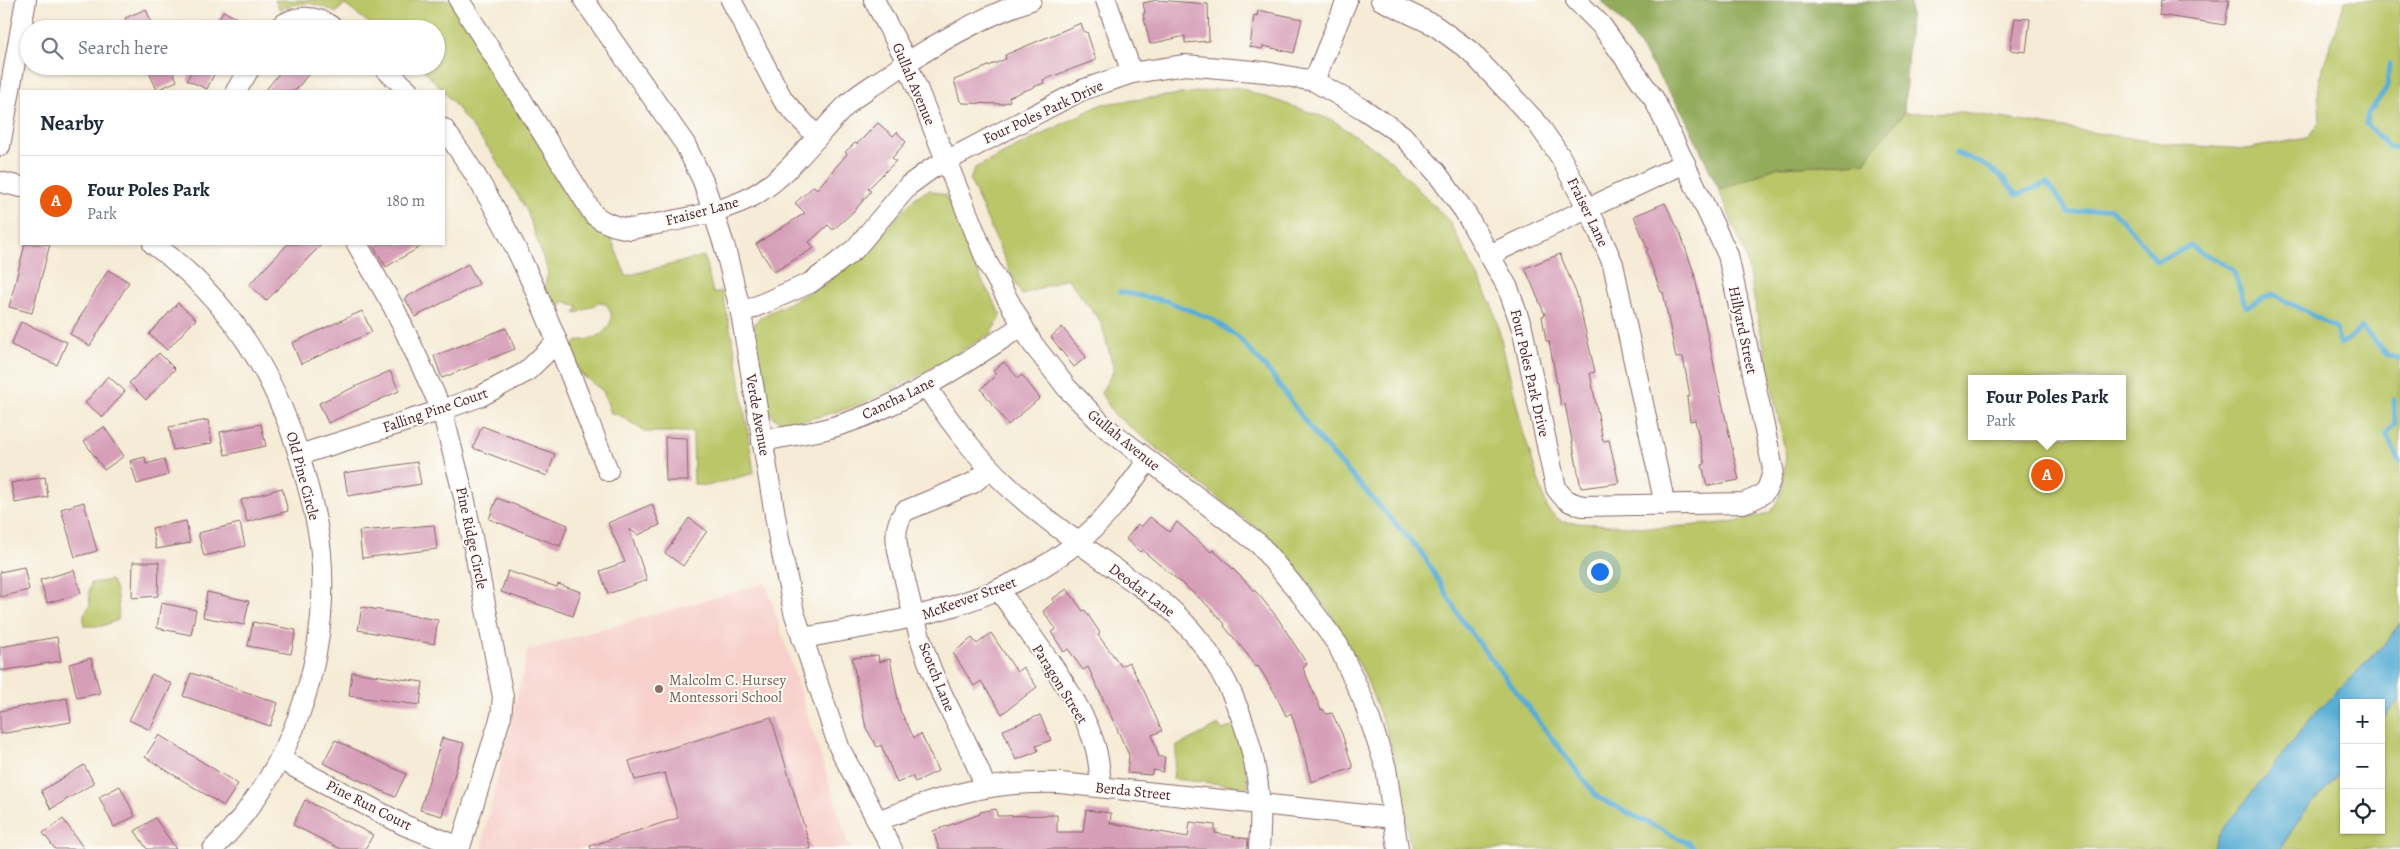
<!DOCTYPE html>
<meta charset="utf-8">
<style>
body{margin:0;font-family:Alegreya,serif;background:#f2f2f3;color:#1f2937}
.controls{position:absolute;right:15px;bottom:15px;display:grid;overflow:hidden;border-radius:0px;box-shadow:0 1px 4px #0004}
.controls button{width:45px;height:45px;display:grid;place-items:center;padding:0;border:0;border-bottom:1px solid #e0e1e3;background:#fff;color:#1f2937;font:25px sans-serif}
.you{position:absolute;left:1599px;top:571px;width:18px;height:18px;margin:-12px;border:4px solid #fff;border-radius:50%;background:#1a73e8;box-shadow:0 0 0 8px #1a73e833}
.badge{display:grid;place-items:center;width:32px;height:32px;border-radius:50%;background:#ea580c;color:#fff;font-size:16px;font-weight:700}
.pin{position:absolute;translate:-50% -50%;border:2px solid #fff;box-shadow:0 1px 5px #0006}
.popup{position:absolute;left:1968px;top:375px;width:158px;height:65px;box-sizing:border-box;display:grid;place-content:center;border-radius:0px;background:#fff;filter:drop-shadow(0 1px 4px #0005);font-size:16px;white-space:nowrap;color:#747a83}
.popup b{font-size:19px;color:#1f2937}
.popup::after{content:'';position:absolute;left:50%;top:100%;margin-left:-10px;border:10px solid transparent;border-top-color:#fff}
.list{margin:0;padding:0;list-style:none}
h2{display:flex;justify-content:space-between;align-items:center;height:65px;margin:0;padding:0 20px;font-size:21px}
h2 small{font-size:16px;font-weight:400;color:#747a83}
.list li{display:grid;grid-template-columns:32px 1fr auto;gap:15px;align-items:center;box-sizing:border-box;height:90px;padding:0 20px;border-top:1px solid #e0e1e3}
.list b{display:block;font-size:19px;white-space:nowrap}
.list p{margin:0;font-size:16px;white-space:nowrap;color:#747a83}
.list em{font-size:16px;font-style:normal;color:#747a83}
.icon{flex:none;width:28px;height:28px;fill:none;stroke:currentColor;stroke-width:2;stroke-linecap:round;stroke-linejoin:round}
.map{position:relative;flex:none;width:2400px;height:849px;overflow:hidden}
.search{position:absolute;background:#fff;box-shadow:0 1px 4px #0004;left:20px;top:20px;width:425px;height:55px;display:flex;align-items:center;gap:12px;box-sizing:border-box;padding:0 18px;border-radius:28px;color:#747a83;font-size:19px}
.panel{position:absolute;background:#fff;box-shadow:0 1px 4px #0004;left:20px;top:90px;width:425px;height:155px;border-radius:0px}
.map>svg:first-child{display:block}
.built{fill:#f7d0cb}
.green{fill:#bac668;stroke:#82724a;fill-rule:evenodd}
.forest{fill:#93ab5c;stroke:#6e6544}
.water{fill:#58add4;stroke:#516680}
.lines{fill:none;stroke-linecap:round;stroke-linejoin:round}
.stream{stroke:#58add4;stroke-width:5}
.building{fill:#d69eb7}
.minor-casing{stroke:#866667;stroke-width:22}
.minor{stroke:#fff;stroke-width:20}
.education-dot{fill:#8d6e63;stroke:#fdfcf7;stroke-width:2}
.labels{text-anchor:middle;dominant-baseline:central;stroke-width:4;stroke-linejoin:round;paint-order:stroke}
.street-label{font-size:15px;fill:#4a1f2b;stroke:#fdfcf7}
.education-label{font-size:15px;fill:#785e54;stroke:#fdfcf7;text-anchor:start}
</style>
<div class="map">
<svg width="2400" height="849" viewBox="0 0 2400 849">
<rect width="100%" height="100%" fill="#fdfcf7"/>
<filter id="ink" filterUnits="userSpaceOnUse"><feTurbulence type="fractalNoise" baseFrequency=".02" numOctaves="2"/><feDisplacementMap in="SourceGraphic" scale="10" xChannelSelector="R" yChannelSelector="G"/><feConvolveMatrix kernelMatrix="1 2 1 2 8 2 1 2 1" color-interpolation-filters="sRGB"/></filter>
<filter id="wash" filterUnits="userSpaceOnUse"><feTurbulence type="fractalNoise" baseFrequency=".0096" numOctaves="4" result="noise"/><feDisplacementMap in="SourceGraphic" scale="20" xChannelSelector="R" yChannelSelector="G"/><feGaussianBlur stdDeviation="1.12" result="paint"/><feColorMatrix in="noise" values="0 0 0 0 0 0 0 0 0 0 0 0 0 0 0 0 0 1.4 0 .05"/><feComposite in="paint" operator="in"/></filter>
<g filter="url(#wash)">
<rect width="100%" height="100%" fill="#f5ebd6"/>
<!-- built -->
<polygon class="built" points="766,583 850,849 483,849 483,839 528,650"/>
<!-- green -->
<g class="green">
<path d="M 275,0 L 452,0 L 609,233 L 626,276 L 704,256 L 713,293 L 722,291 L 737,361 L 754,473 L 707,486 L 694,484 L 693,432 L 645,432 L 618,414 L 611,413 L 603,391 L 582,375 L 578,369 L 571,349 C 577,335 588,343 598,336 C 611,328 616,316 606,304 L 599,303 L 575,314 L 578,306 L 563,301 L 560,310 L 545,296 L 544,289 L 548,272 L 527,211 L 492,153 L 446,94 L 420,66 L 436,66 L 436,29 L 377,29 L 344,4 L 336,13 C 316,2 300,0 280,10 Z"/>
<path d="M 2345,0 L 2400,0 L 2400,623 L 2384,645 L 2317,711 L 2217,837 L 2212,849 L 1411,849 L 1390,740 L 1364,673 L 1332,615 L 1294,566 L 1263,534 L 1114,414 L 1101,393 L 1114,370 L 1101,322 L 1067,278 L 1022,295 L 1012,276 L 970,180 L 975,168 L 1102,104 L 1237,87 L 1332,120 L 1387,157 L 1449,221 L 1493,306 L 1523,431 L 1548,510 L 1562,522 L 1659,528 L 1736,522 L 1771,512 L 1782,492 L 1786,456 L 1745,254 L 1719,190 L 1778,167 L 1865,163 L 1874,148 L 1904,113 L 1962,112 L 2167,144 L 2246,149 L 2307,138 L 2320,121 L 2318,83 ZM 1972,379 L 2122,379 L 2122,436 L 1972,436 Z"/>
<polygon points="929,190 945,195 957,215 981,279 1001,315 992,333 913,379 860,405 810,419 785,423 774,418 768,410 753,335 754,325 759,318 824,285 862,255 917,196"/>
<path d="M 111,580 C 117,587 120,611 118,620 L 102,626 L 84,626 L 84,614 L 90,606 L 89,592 L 91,583 Z"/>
<polygon points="2400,699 2400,849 2280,849 2303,814 2344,769 2344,830 2381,830 2381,721"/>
<polygon points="1219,725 1222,730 1237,725 1249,787 1173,779 1177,746"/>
</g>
<!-- forest -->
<polygon class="forest" points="1601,0 1911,2 1904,113 1874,148 1865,163 1778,167 1719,190 1683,113 1629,30"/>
<!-- water -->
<polygon class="water" points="2400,623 2400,699 2381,721 2381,703 2344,703 2344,769 2303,814 2280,849 2212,849 2217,837 2317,711 2384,645"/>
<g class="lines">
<!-- stream -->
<g class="stream">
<polyline points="2389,64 2387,88 2368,114 2366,124 2389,147 2400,148"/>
<path d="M 1956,153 C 1984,163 1999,170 2017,195 L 2047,183 L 2069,213 L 2110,208 L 2137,236 L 2157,262 L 2190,246 L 2233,269 L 2246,307 L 2273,294 L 2336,328 L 2340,345 L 2362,328 L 2388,355 L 2400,359"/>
<polyline points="1120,292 1167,301 1212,319 1239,338 1272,375 1315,435 1422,553 1463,622 1597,797 1690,844 1695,849"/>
<polyline points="2394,400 2395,423 2386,434 2400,462"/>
</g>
</g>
<g id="blocks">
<!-- building -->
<g class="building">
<polygon points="1157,0 1208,4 1209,41 1185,43 1185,36 1150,44 1143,14 1145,13 1143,3"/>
<polygon points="2161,0 2229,0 2225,25 2159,15"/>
<polygon points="146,9 154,29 130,29 125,18"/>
<polygon points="1258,10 1302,19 1294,53 1263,46 1262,49 1250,47 1254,15 1257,16"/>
<polygon points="223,11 258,29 214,29"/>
<polygon points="2015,18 2030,19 2026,52 2010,50"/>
<polygon points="1081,23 1084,32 1087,32 1096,60 1043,80 1044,83 1009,97 1010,101 1002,104 963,103 960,101 954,80 1006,59 1005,55"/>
<polygon points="146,66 171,66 177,81 157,90"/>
<polygon points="194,66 218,66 207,89 187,80"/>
<polygon points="285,66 315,66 295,91 265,91"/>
<polygon points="878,123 893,136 897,132 906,142 892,158 896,161 868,189 871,191 855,210 833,230 828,225 809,242 814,248 774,272 756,244 805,213 795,203 814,186 817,189 847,154 845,152 855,143 857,144"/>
<polygon points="1665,203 1681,235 1694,273 1739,480 1707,486 1702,465 1705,464 1695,420 1690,421 1687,397 1690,396 1683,357 1676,358 1663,292 1661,292 1646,251 1648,250 1634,216"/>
<polygon points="25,244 50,244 32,313 9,307"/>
<polygon points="288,244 322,244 266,301 249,285"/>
<polygon points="372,244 425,244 386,267"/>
<polygon points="1560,254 1577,295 1595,372 1590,373 1603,441 1609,440 1619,483 1581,488 1565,404 1561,405 1549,341 1546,341 1542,316 1545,315 1525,268"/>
<polygon points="468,264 479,284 415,317 405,298"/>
<polygon points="108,270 129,282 90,346 70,334"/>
<polygon points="178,303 196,319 167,350 149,334"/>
<polygon points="362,311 372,332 301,364 292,343"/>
<polygon points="21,322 67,342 57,365 11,345"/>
<polygon points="1062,327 1086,357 1074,367 1051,337"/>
<polygon points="506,328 515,349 442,378 434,356"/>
<polygon points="159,353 175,369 146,400 129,383"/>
<polygon points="1004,362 1018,378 1022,375 1040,398 1008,425 981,389 996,375 993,371"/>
<polygon points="390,371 399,391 328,423 319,403"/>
<polygon points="108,376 125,391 103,417 85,403"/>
<polygon points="208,420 212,443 173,450 169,427"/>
<polygon points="261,424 266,446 225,455 220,432"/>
<polygon points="482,426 555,454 547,476 473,448"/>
<polygon points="104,427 124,456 104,470 84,441"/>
<polygon points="665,437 687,438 688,481 666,481"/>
<polygon points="145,457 146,464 164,459 168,475 137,484 130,461"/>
<polygon points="417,462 421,484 348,496 344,473"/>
<polygon points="45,477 48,497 15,503 11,483"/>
<polygon points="282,488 288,511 247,522 241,500"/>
<polygon points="497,498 568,525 560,546 489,519"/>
<polygon points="84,502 97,551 75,557 61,509"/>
<polygon points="652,504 660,525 638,535 629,529 647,580 608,594 600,571 625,562 608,523"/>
<polygon points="1150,517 1169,532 1177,522 1211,552 1213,550 1226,562 1259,595 1277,617 1307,664 1303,668 1321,710 1323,709 1326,714 1332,713 1342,734 1353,768 1311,782 1303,750 1291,713 1286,716 1275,693 1258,666 1256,667 1247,654 1224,626 1225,624 1203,601 1142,550 1140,552 1126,539 1138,524 1141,527"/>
<polygon points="689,518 707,531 683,566 665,553"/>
<polygon points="186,521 190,543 156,549 152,528"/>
<polygon points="240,523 245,546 204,556 198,533"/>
<polygon points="434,525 437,549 362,558 359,531"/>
<polygon points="133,562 159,562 158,596 132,598"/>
<polygon points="24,567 29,590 0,597 0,572"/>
<polygon points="74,570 81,593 47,603 40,580"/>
<polygon points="508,571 557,587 558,584 581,592 573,616 501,592"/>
<polygon points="1067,589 1083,611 1085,610 1100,633 1098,635 1121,666 1129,662 1145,693 1162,731 1152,735 1159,757 1165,757 1163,772 1153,770 1151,775 1127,773 1129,755 1088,667 1083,670 1068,649 1064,652 1051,632 1056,629 1043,611 1054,602 1052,599"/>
<polygon points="207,592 249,601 244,625 203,617"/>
<polygon points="161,603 196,610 191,635 157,628"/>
<polygon points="362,607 438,620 434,644 358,630"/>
<polygon points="253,622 296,630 291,654 248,646"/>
<polygon points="991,633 1017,672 1023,667 1037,687 1002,714 981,681 974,686 953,653 972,638 977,644"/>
<polygon points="57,637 61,661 0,671 0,647"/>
<polygon points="878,655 879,662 890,659 900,710 914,738 921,734 938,771 915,782 912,776 897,783 881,745 877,747 866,728 852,658"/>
<polygon points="91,658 100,693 77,698 69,664"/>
<polygon points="352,672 423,682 420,705 349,696"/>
<polygon points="191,673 278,703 270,726 183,696"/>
<polygon points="152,674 172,684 150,730 129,720"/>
<polygon points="67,698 71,722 0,734 0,711"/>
<polygon points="1040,715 1051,740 1036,746 1038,751 1016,760 1003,730"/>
<polygon points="771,717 811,849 591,849 590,846 678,818 665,773 635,780 629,761"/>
<polygon points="159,735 238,784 224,806 145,757"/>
<polygon points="442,738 464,743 442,816 420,810"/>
<polygon points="335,740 406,774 395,797 323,763"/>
<polygon points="84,765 94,783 51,809 41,791"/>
<polygon points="120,786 135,816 114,827 99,797"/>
<polygon points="305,800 373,835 365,849 341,849 293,825"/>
<polygon points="996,809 997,816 1057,815 1057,832 1083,832 1086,810 1111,813 1110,823 1188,837 1190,822 1215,825 1215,833 1248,839 1247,849 939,849 933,831 980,814 980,812"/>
<polygon points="155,818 176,849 147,849 135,831"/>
<polygon points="63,819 71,830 84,849 55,849 43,833"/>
</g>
</g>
</g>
<g filter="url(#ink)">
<use href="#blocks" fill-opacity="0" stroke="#866667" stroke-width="1"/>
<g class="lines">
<!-- minor casing -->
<g class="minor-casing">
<g id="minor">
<path d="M 459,0 L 594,215 C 606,224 616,227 631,229 C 669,221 710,216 745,200 C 788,180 816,134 850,102 C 862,91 877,83 890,74 C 934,44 981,17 1031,0"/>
<polyline points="584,0 685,144 703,181 725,248 741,313 779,539 794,612 839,747 892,849"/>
<polyline points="731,0 783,100 817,137"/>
<polyline points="874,0 905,58 987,262 1032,343 1067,388 1105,427 1259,544 1302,596 1338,645 1364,702 1386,768 1398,849"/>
<polyline points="1106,0 1132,73"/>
<polyline points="1381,0 1434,25 1470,51 1538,124 1560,156 1595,223 1613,264 1665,505"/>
<path d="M 277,29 C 295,13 317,15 335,29"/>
<polyline points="382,66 409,91"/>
<polyline points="1314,81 1347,0"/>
<polyline points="236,91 251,66"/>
<path d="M 444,129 C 520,231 562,354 608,471"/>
<polyline points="0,146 26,0"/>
<polyline points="0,182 21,187"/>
<path d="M 153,244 C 230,299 276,375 302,465 C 310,494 318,523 321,553 C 330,662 291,772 213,849"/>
<polyline points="1489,255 1685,163"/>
<path d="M 741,313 L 810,283 L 828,270 L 855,249 L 909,185 L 931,169 L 1082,90 L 1132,73 L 1185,65 L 1265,72 L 1314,81 L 1363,109 L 1402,135 L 1436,172 L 1465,212 L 1508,288 L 1522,328 L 1556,488 C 1564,500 1570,503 1583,506 L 1743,503 C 1765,496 1769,491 1773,469 L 1728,255 L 1654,99 L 1601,25 L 1576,0"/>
<path d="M 926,386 C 956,431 985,468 1027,503 C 1058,529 1091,552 1124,575 C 1138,585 1154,595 1167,606 C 1224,656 1254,729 1260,804 C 1261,818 1260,834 1259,849"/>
<path d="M 762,441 C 782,437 803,434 822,430 C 895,412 960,366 1022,326"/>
<polyline points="299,455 442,410 481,396 526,372 557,342"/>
<path d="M 999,590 C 1028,633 1081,697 1095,746 C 1099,759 1100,773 1101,787"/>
<path d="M 802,638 C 902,621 1006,605 1085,536 C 1110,515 1129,486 1148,460"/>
<polyline points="279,759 404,825 460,847 501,716 503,697 465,501 442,410 394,308 357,244"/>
<path d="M 985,787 C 973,750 951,715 935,679 C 921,646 912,611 904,576 C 899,553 889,531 905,511 L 973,483 L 990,469"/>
<path d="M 877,821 C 940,797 992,780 1060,783 L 1394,818"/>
</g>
</g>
<!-- minor -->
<use href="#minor" class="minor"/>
</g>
</g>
<!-- markers -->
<circle class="education-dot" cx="659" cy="689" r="5"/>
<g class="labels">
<!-- street labels -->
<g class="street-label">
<text transform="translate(914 84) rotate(67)">Gullah Avenue</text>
<text transform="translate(1043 112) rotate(-25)">Four Poles Park Drive</text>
<text transform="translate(702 211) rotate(-15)">Fraiser Lane</text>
<text transform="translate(1588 212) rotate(64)">Fraiser Lane</text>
<text transform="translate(1743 330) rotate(78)">Hillyard Street</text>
<text transform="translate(1530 373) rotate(77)">Four Poles Park Drive</text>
<text transform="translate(898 398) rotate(-26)">Cancha Lane</text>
<text transform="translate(435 410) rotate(-19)">Falling Pine Court</text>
<text transform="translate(758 415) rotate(80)">Verde Avenue</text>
<text transform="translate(1124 440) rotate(39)">Gullah Avenue</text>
<text transform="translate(303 476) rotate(75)">Old Pine Circle</text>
<text transform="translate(472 538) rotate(78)">Pine Ridge Circle</text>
<text transform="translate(1142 590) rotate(37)">Deodar Lane</text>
<text transform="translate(969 598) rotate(-20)">McKeever Street</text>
<text transform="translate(937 677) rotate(68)">Scotch Lane</text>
<text transform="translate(1060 684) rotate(58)">Paragon Street</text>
<text transform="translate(1133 791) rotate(6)">Berda Street</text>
<text transform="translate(369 805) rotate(27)">Pine Run Court</text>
</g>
<!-- education labels -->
<g class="education-label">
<text x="669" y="680">Malcolm C. Hursey<tspan x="669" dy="17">Montessori School</tspan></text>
</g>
</g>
</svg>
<div class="controls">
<button>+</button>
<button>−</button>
<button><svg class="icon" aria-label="locate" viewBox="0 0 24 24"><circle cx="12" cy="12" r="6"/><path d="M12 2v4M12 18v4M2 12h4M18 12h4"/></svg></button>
</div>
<div class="you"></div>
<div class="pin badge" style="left:2047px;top:475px">A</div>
<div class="popup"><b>Four Poles Park</b>Park</div>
<div class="search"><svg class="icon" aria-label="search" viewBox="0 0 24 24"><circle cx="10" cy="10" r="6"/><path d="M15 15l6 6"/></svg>Search here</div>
<section class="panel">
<h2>Nearby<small></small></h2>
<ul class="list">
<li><span class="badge">A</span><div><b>Four Poles Park</b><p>Park</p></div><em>180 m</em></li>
</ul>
</section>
</div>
